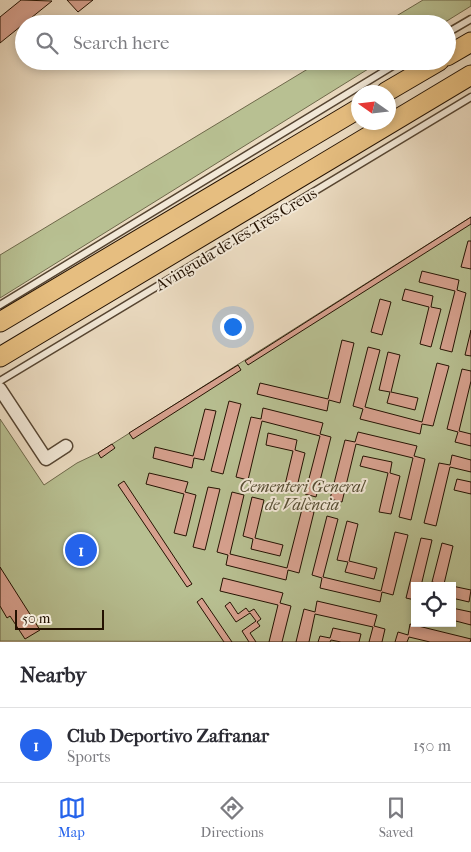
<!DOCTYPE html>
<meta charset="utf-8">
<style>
body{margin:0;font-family:"IM FELL French Canon",serif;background:#f2f2f3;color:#2b2b33}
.controls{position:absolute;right:15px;bottom:15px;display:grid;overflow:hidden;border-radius:0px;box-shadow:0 2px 8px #0003}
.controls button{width:45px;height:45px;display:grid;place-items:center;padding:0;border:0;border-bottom:1px solid #e1e1e2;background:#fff;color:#2b2b33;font:25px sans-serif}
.compass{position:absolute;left:351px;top:85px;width:45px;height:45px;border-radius:50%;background:#fff;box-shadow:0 2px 8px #0003;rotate:284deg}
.scale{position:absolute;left:15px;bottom:12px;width:89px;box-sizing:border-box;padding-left:5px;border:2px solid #231101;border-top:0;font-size:14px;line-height:18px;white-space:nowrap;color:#231101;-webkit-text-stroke:4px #f2e8d7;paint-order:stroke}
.you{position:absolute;left:232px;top:326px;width:18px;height:18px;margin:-12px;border:4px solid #fff;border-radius:50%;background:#1a73e8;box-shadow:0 0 0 8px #1a73e833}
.badge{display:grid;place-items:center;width:32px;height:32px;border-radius:50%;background:#2563eb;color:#fff;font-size:16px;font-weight:700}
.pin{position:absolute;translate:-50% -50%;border:2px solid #fff;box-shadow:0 1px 5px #0006}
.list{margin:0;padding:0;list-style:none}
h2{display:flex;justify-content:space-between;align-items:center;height:65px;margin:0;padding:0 20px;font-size:21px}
h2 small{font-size:16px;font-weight:400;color:#7c7c81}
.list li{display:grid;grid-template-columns:32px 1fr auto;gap:15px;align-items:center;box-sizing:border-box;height:75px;padding:0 20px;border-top:1px solid #e1e1e2}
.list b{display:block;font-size:19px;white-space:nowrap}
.list p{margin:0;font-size:16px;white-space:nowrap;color:#7c7c81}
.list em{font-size:16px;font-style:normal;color:#7c7c81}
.icon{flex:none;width:28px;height:28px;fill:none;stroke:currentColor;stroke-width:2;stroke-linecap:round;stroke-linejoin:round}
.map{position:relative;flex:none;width:471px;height:642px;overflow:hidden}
.search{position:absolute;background:#fff;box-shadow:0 2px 8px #0003;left:15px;right:15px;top:15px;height:55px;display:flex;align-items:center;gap:12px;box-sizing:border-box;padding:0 18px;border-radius:28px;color:#7c7c81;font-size:19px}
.sheet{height:140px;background:#fff}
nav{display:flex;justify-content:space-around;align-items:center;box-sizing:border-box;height:70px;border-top:1px solid #e1e1e2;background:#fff;font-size:14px;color:#7c7c81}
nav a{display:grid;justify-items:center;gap:2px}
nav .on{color:#2563eb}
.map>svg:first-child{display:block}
.green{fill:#b8c092;stroke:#6e684a;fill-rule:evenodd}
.building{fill:#d8a290;stroke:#231101}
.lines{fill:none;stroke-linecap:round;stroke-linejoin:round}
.service-casing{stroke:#554431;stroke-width:9}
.minor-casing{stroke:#554431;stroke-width:15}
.primary-casing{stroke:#231101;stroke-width:21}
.service{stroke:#f2e8d7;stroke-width:6}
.minor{stroke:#f2e8d7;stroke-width:12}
.primary{stroke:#e6be80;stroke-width:19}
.labels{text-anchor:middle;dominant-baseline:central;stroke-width:4;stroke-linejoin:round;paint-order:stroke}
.street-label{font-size:16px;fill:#231101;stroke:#f2e8d7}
.park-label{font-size:16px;font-style:italic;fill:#574e34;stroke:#f2e8d7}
</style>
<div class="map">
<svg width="471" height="642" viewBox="0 0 471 642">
<rect width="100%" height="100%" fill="#ebdbc1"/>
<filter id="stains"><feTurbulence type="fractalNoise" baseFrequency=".004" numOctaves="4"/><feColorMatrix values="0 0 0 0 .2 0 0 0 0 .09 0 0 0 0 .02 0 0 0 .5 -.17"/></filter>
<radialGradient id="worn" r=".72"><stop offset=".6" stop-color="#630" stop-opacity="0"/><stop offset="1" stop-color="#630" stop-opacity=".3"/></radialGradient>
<!-- green -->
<g class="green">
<polygon points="423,0 471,0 471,6 442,24 383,24"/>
<polygon points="321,61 381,61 0,298 0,255"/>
<path d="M 471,217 L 471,642 L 0,641 L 0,419 L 44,485 L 77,463 L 98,453 ZM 415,586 L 452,586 L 452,623 L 415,623 Z"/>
</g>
<!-- building -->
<g class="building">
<polygon points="21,0 52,1 0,43 0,17"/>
<polygon points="67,0 93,0 78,12"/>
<polygon points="471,217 471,224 248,365 245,361"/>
<polygon points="468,241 471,241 471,269 461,267"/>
<polygon points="422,271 459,280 457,290 466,293 452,352 440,349 455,291 419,282"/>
<polygon points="405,289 433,296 431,307 441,309 431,347 420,344 429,307 402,300"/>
<polygon points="380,299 391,302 382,335 371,332"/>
<polygon points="471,330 471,356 465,355"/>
<polygon points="342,340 354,343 340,403 329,400 327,411 257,394 260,383 328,399"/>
<polygon points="368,347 380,350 365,407 422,422 437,363 449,366 433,426 422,424 420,434 360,419 363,409 353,406"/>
<polygon points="388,352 400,355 391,392 418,398 415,410 387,403 390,392 379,390"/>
<polygon points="238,365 241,370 133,439 129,433"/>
<polygon points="462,369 471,371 471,381 459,431 471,434 471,446 455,442 458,432 447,429"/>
<polygon points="229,401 241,404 223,474 211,471"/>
<polygon points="263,408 323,423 320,434 331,437 316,497 305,494 320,436 262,421 248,480 236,477 251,417 261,419"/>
<polygon points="205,409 216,411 204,460 194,458 192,468 153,458 155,447 193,456"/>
<polygon points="358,432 417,446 414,456 425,459 411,520 399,517 413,458 356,444 342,502 330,499 345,440 355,442"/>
<polygon points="268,433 297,440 295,450 305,453 296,491 284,489 293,451 266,445"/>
<polygon points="112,444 115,448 101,458 98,453"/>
<polygon points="452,455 471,460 471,472 450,467 436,526 424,523 439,463 450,465"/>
<polygon points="363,456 392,462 390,473 400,476 391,514 379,512 388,473 360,466"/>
<polygon points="149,473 188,482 185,492 196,495 186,536 174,533 184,494 146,484"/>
<polygon points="457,479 471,482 471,494 454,490"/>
<polygon points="124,481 192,584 187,587 118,485"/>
<polygon points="208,487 220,489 205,550 193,547"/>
<polygon points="232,492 244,495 230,554 287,568 302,509 314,512 299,573 288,570 286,580 226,565 228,555 217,552"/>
<polygon points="252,497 264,500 255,538 283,545 280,556 251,549 253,539 243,536"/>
<polygon points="327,516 338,519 323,577 381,591 395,532 408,535 393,595 382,592 380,602 320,588 322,578 312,575"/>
<polygon points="347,521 358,524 349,561 377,568 374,579 345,572 348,562 337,560"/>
<polygon points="421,538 432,540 421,586 415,586 415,600 406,598"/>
<polygon points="442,543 453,546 444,584 452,586 442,586 442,584 432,582"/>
<polygon points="0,567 40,630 25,639 10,616 7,618 0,606"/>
<polygon points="223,578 283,593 280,603 291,606 282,642 269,642 278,605 220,591"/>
<polygon points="452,586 471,590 469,602 452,598"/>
<polygon points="202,598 232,642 224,642 197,602"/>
<polygon points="317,601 377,615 374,626 385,629 382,642 369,642 373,627 315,614 309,642 296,642 304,609 315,612"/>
<polygon points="230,602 238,614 246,608 249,612 254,609 261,619 257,622 260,626 250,633 256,642 249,642 242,631 256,621 250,613 236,622 225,606"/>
<polygon points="452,608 471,612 471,625 452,620"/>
<polygon points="410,624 471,639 470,642 430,642 409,637 407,642 395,642 398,632 408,635"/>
<polygon points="333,628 361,634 359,642 341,642 331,640 330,642 318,642 320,636 330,638"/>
</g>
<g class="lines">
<!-- service casing -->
<g class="service-casing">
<g id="service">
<polyline points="447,33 471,19"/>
<polyline points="0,305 401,61"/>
<polyline points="0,381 471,97"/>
</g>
</g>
<!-- minor casing -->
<g class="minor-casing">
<polyline id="minor" points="0,389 46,459 66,446"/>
</g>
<!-- primary casing -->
<g class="primary-casing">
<g id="primary">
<polyline points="447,56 471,42"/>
<polyline points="386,92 439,61"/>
<polyline points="0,322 358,109"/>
<polyline points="0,357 471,75"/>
</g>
</g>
<!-- service -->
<use href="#service" class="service"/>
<!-- minor -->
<use href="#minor" class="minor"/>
<!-- primary -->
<use href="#primary" class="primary"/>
</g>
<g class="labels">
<!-- street labels -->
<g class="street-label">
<text transform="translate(236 239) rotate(-31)">Avinguda de les Tres Creus</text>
</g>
<!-- park labels -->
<g class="park-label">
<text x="302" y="486">Cementeri General<tspan x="302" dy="18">de València</tspan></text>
</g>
</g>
<rect width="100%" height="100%" filter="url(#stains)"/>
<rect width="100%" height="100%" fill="url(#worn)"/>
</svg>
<div class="controls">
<button><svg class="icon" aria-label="locate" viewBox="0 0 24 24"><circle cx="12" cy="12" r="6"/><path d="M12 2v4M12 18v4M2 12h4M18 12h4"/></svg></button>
</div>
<svg class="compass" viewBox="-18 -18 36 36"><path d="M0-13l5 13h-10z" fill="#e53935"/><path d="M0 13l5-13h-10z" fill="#7c7c81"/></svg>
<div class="scale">50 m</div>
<div class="you"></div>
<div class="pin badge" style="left:81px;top:550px">1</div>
<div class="search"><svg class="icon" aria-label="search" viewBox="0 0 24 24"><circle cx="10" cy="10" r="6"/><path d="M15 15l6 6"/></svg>Search here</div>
</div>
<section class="sheet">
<h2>Nearby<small></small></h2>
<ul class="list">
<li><span class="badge">1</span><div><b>Club Deportivo Zafranar</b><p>Sports</p></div><em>150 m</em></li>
</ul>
</section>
<nav>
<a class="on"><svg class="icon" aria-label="map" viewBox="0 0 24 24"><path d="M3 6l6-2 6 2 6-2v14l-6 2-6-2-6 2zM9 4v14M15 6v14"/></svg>Map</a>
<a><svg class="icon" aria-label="directions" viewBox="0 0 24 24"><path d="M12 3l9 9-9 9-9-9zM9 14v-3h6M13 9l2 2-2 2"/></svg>Directions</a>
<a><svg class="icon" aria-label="saved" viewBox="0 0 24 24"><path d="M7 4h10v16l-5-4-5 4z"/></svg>Saved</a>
</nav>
